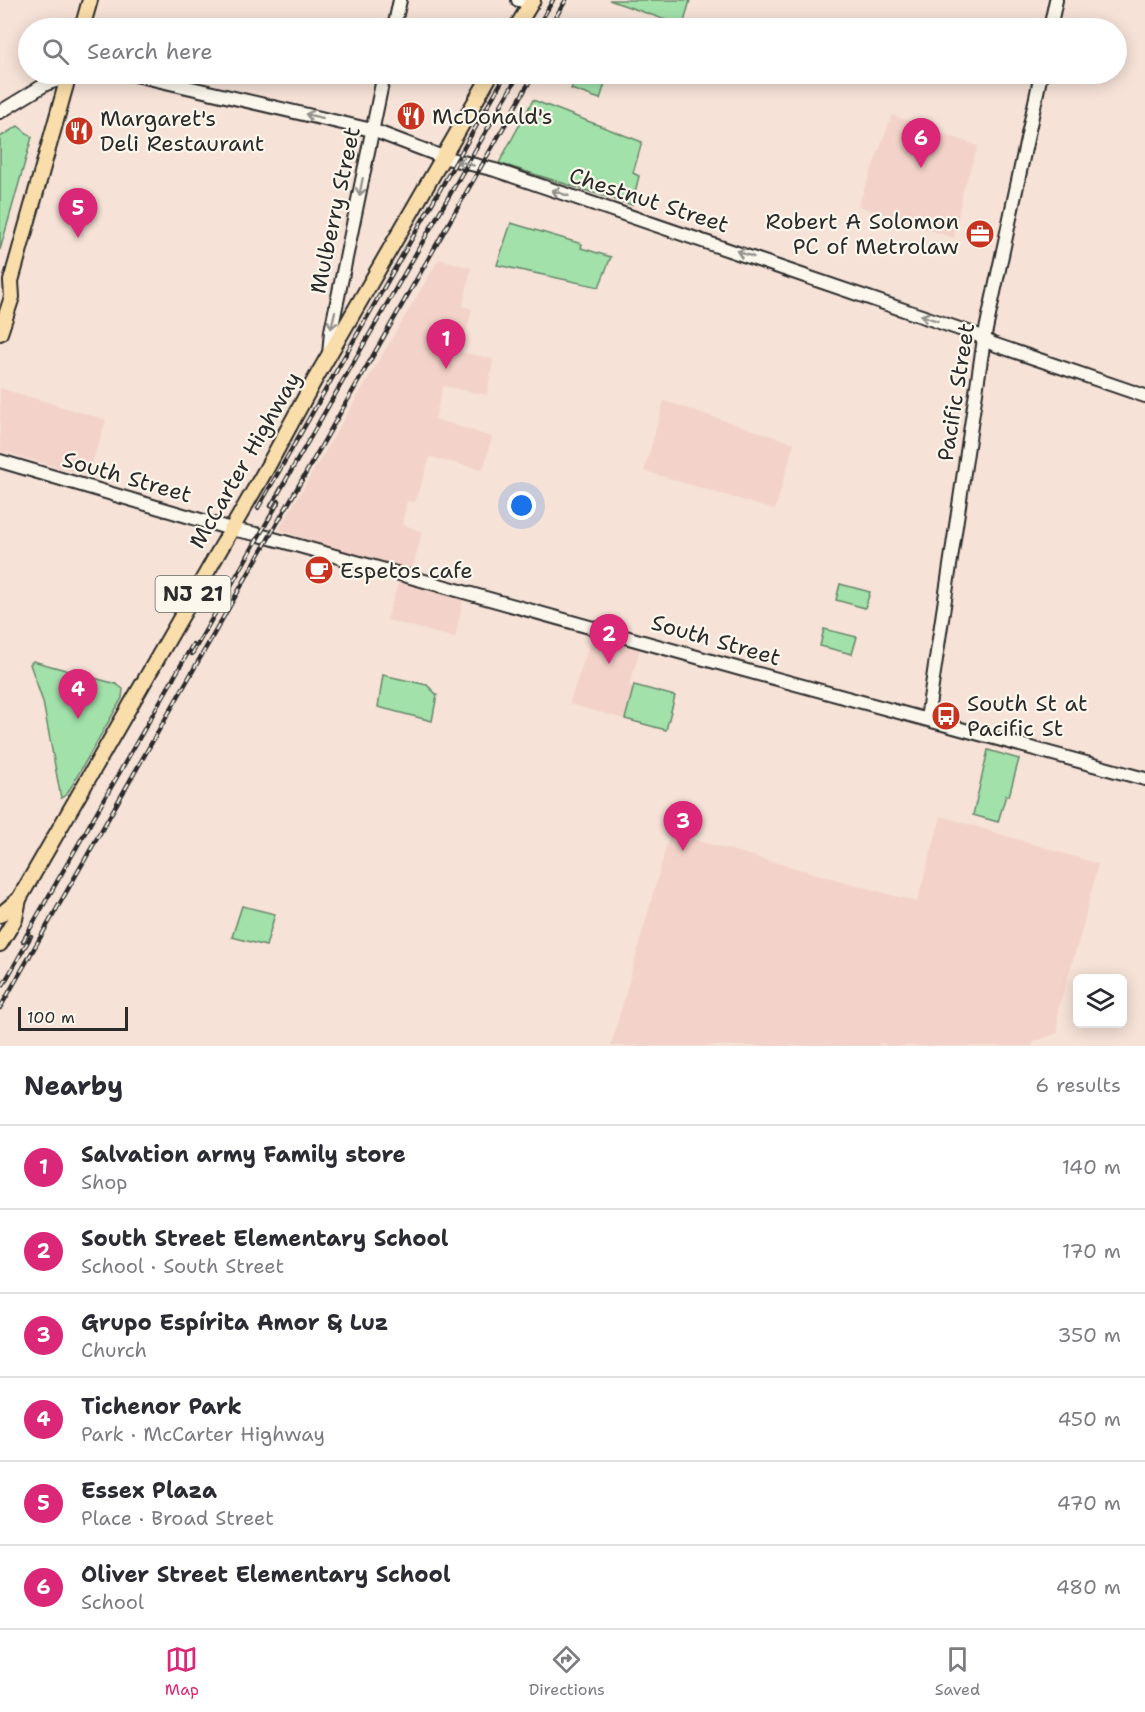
<!DOCTYPE html>
<meta charset="utf-8">
<style>
body{margin:0;font-family:"Shantell Sans",sans-serif;background:#f2f2f3;color:#2b2b33}
.controls{position:absolute;right:18px;bottom:18px;display:grid;overflow:hidden;border-radius:9px;box-shadow:0 3px 15px #0003}
.controls button{width:54px;height:54px;display:grid;place-items:center;padding:0;border:0;border-bottom:2px solid #e1e1e2;background:#fff;color:#2b2b33;font:30px sans-serif}
.scale{position:absolute;left:18px;bottom:15px;width:110px;box-sizing:border-box;padding-left:6px;border:3px solid #2b2b2b;border-top:0;font-size:16px;line-height:21px;white-space:nowrap;color:#2b2b2b;-webkit-text-stroke:4px #fbf7ec;paint-order:stroke}
.you{position:absolute;left:522px;top:506px;width:21px;height:21px;margin:-15px;border:4px solid #fff;border-radius:50%;background:#1a73e8;box-shadow:0 0 0 9px #1a73e833}
.badge{display:grid;place-items:center;width:39px;height:39px;border-radius:50%;background:#db2777;color:#fff;font-size:20px;font-weight:700}
.pin{position:absolute;translate:-50% -50px;filter:drop-shadow(0 2px 3px #0008)}
.pin::after{content:'';position:absolute;top:32px;width:21px;height:18px;background:inherit;clip-path:polygon(0 0,100% 0,50% 100%)}
.list{margin:0;padding:0;list-style:none}
h2{display:flex;justify-content:space-between;align-items:center;height:78px;margin:0;padding:0 24px;font-size:26px}
h2 small{font-size:20px;font-weight:400;color:#7c7c81}
.list li{display:grid;grid-template-columns:39px 1fr auto;gap:18px;align-items:center;box-sizing:border-box;height:84px;padding:0 24px;border-top:2px solid #e1e1e2}
.list b{display:block;font-size:22px;white-space:nowrap}
.list p{margin:0;font-size:20px;white-space:nowrap;color:#7c7c81}
.list em{font-size:20px;font-style:normal;color:#7c7c81}
.icon{flex:none;width:33px;height:33px;fill:none;stroke:currentColor;stroke-width:2;stroke-linecap:round;stroke-linejoin:round}
.map{position:relative;flex:none;width:1145px;height:1046px;overflow:hidden}
.search{position:absolute;background:#fff;box-shadow:0 3px 15px #0003;left:18px;right:18px;top:18px;height:66px;display:flex;align-items:center;gap:15px;box-sizing:border-box;padding:0 21px;border-radius:33px;color:#7c7c81;font-size:22px}
.sheet{height:582px;background:#fff}
nav{display:flex;justify-content:space-around;align-items:center;box-sizing:border-box;height:84px;border-top:2px solid #e1e1e2;background:#fff;font-size:16px;color:#7c7c81}
nav a{display:grid;justify-items:center;gap:3px}
nav .on{color:#db2777}
.map>svg:first-child{display:block}
.built{fill:#f3d3c9}
.green{fill:#a2e1aa;stroke:#66866a;stroke-width:1.5}
.lines{fill:none;stroke-linecap:round;stroke-linejoin:round}
.secondary-casing{stroke:#2b2b2b;stroke-width:16}
.primary-casing{stroke:#2b2b2b;stroke-width:18}
.secondary{stroke:#fbf7ec;stroke-width:12}
.primary{stroke:#f9deab;stroke-width:14}
.rail-casing{stroke:#2b2b2b;stroke-width:4.5}
.rail{stroke:#fbf7ec;stroke-width:2;stroke-dasharray:7;stroke-linecap:butt}
.oneway{stroke:#93918c}
.labels{text-anchor:middle;dominant-baseline:central;stroke-width:4.5;stroke-linejoin:round;paint-order:stroke}
.shield{fill:#fbf7ec;stroke:#696865;stroke-width:1.5}
.shield-label{font-size:21px;font-weight:bold;fill:#2b2b2b}
.poi-label{font-size:22px;fill:#2b2b2b;stroke:#fbf7ec;text-anchor:start}
.street-label{font-size:22px;fill:#2b2b2b;stroke:#fbf7ec}
</style>
<div class="map">
<svg width="1145" height="1046" viewBox="0 0 1145 1046">
<rect width="100%" height="100%" fill="#f6e2d7"/>
<filter id="ink" filterUnits="userSpaceOnUse"><feTurbulence type="fractalNoise" baseFrequency=".0167" numOctaves="2"/><feDisplacementMap in="SourceGraphic" scale="12" xChannelSelector="R" yChannelSelector="G"/><feConvolveMatrix kernelMatrix="1 2 1 2 8 2 1 2 1" color-interpolation-filters="sRGB"/></filter>
<g filter="url(#ink)">
<!-- built -->
<g class="built">
<polygon points="892,115 978,146 963,191 954,238 858,206"/>
<polygon points="439,259 471,268 463,306 472,309 461,352 493,359 487,395 443,386 435,419 492,437 483,470 430,457 415,502 407,501 402,524 422,532 410,579 464,595 455,638 387,620 400,576 279,529"/>
<polygon points="0,388 106,420 88,476 0,451"/>
<polygon points="664,401 794,443 775,510 644,471"/>
<polygon points="595,629 642,643 629,685 633,687 624,719 569,704"/>
<polygon points="941,816 1098,864 1081,933 1058,1009 1058,1033 1035,1041 1032,1046 889,1046 879,1043 880,1046 611,1046 670,833 917,902"/>
</g>
<!-- green -->
<g class="green">
<polygon points="609,0 690,0 683,26"/>
<polygon points="577,74 608,74 600,99 571,89"/>
<polygon points="533,100 642,142 633,173 639,176 632,205 499,163"/>
<polygon points="18,126 32,137 0,250 0,137"/>
<polygon points="511,223 582,244 581,248 611,257 599,287 497,265"/>
<polygon points="840,584 870,592 865,608 836,600"/>
<polygon points="824,629 857,637 852,654 820,646"/>
<polygon points="33,661 116,684 123,689 122,698 67,794 61,798 43,702 30,664"/>
<polygon points="383,675 427,685 437,695 432,721 378,707"/>
<polygon points="634,685 675,696 666,730 625,719"/>
<polygon points="988,750 1019,759 1009,796 1006,795 998,822 973,815"/>
<polygon points="242,906 275,914 266,946 232,937"/>
</g>
<g class="lines">
<!-- secondary casing -->
<g class="secondary-casing">
<g id="secondary">
<polyline points="518,0 531,3"/>
<polyline points="394,28 400,0"/>
<polyline points="1050,28 1056,0"/>
<polyline points="131,74 372,130 443,157 495,170 977,335 993,344 1145,396"/>
<polyline points="0,112 46,84 68,77"/>
<polyline points="329,355 331,331 384,74"/>
<polyline points="0,461 231,529 256,534 740,669 1145,779"/>
<polyline points="927,719 984,339 1041,74"/>
</g>
</g>
<!-- primary casing -->
<g class="primary-casing">
<g id="primary">
<polyline points="82,28 90,0"/>
<polyline points="516,28 533,0"/>
<polyline points="0,333 12,297 11,281 69,74"/>
<polyline points="0,915 19,899 268,466 314,381 491,74"/>
<polyline points="0,944 15,919 19,899"/>
</g>
</g>
<!-- secondary -->
<use href="#secondary" class="secondary"/>
<!-- primary -->
<use href="#primary" class="primary"/>
<!-- rail casing -->
<g class="rail-casing">
<g id="rail">
<polyline points="537,28 553,0"/>
<polyline points="549,28 566,0"/>
<polyline points="271,506 519,74"/>
<polyline points="258,508 506,74"/>
<polyline points="192,654 279,501"/>
<polyline points="23,941 193,644"/>
<polyline points="3,985 31,936"/>
<polyline points="0,1008 534,74"/>
</g>
</g>
<!-- rail -->
<use href="#rail" class="rail"/>
</g>
<!-- one-way arrows -->
<defs><path id="oneway-shaft" d="M-6 0H5M1.5-3L5.5 0L1.5 3" fill="none" stroke-width="1.6" stroke-linecap="round" stroke-linejoin="round" transform="scale(1.5)"/></defs>
<g class="oneway">
<use href="#oneway-shaft" transform="translate(314 116) rotate(-167)"/>
<use href="#oneway-shaft" transform="translate(465 163) rotate(-164)"/>
<use href="#oneway-shaft" transform="translate(361 187) rotate(101)"/>
<use href="#oneway-shaft" transform="translate(560 193) rotate(-161)"/>
<use href="#oneway-shaft" transform="translate(745 254) rotate(-161)"/>
<use href="#oneway-shaft" transform="translate(929 318) rotate(-161)"/>
<use href="#oneway-shaft" transform="translate(333 320) rotate(103)"/>
</g>
</g>
<!-- icons -->
<defs>
<g id="restaurant-disc" transform="scale(1.5)"><circle r="9.5" fill="#c8321e" stroke="#fbf7ec"/><path d="M-5-6h1v4h1v-4h1v4h1v-4h1v5L-1.5 .5V6h-2V.5L-5-1ZM5-6V6H3V1.5H1.5Q1.5-4 5-6Z" fill="#fff"/></g>
<g id="office-disc" transform="scale(1.5)"><circle r="9.5" fill="#c8321e" stroke="#fbf7ec"/><path d="M-6-3h4V-5.5h4V-3h4V5H-6ZM-1-4.5V-3h2v-1.5ZM-6 0V1H6V0Z" fill="#fff"/></g>
<g id="cafe-disc" transform="scale(1.5)"><circle r="9.5" fill="#c8321e" stroke="#fbf7ec"/><path d="M-5.5-4.5H6V0H3Q3 3.5 0 3.5H-2.5Q-5.5 3.5-5.5 0ZM3-3.2v2h1.7v-2ZM-6 4.5H4V6H-6Z" fill="#fff"/></g>
<g id="bus-disc" transform="scale(1.5)"><circle r="9.5" fill="#c8321e" stroke="#fbf7ec"/><path d="M-5-6H5V4H4V6H2V4H-2V6H-4V4H-5ZM-3.5-4V0h7V-4ZM-3.5 1.2v1.5H-2V1.2ZM2 1.2v1.5H3.5V1.2Z" fill="#fff"/></g>
</defs>
<g fill-rule="evenodd">
<use href="#restaurant-disc" x="411" y="116"/>
<use href="#restaurant-disc" x="79" y="131"/>
<use href="#office-disc" x="980" y="234"/>
<use href="#cafe-disc" x="319" y="570"/>
<use href="#bus-disc" x="946" y="716"/>
</g>
<g class="labels">
<!-- shield labels -->
<rect class="shield" x="155.5" y="576" width="75" height="36" rx="4.5"/>
<g class="shield-label">
<text x="193" y="594">NJ 21</text>
</g>
<!-- poi labels -->
<g class="poi-label">
<text x="432" y="116">McDonald's</text>
<text x="100" y="118">Margaret's<tspan x="100" dy="25">Deli Restaurant</tspan></text>
<text x="959" y="221" text-anchor="end">Robert A Solomon<tspan x="959" dy="25">PC of Metrolaw</tspan></text>
<text x="340" y="570">Espetos cafe</text>
<text x="967" y="703">South St at<tspan x="967" dy="25">Pacific St</tspan></text>
</g>
<!-- street labels -->
<g class="street-label">
<text transform="translate(649 200) rotate(18)">Chestnut Street</text>
<text transform="translate(335 210) rotate(-78)">Mulberry Street</text>
<text transform="translate(956 392) rotate(-81)">Pacific Street</text>
<text transform="translate(245 460) rotate(-60)">McCarter Highway</text>
<text transform="translate(127 477) rotate(16)">South Street</text>
<text transform="translate(716 640) rotate(16)">South Street</text>
</g>
</g>
</svg>
<div class="controls">
<button><svg class="icon" aria-label="layers" viewBox="0 0 24 24"><path d="M12 4l9 5-9 5-9-5zM3 14l9 5 9-5"/></svg></button>
</div>
<div class="scale">100 m</div>
<div class="you"></div>
<div class="pin badge" style="left:446px;top:369px">1</div>
<div class="pin badge" style="left:609px;top:664px">2</div>
<div class="pin badge" style="left:683px;top:851px">3</div>
<div class="pin badge" style="left:78px;top:719px">4</div>
<div class="pin badge" style="left:78px;top:238px">5</div>
<div class="pin badge" style="left:921px;top:168px">6</div>
<div class="search"><svg class="icon" aria-label="search" viewBox="0 0 24 24"><circle cx="10" cy="10" r="6"/><path d="M15 15l6 6"/></svg>Search here</div>
</div>
<section class="sheet">
<h2>Nearby<small>6 results</small></h2>
<ul class="list">
<li><span class="badge">1</span><div><b>Salvation army Family store</b><p>Shop</p></div><em>140 m</em></li>
<li><span class="badge">2</span><div><b>South Street Elementary School</b><p>School · South Street</p></div><em>170 m</em></li>
<li><span class="badge">3</span><div><b>Grupo Espírita Amor &amp; Luz</b><p>Church</p></div><em>350 m</em></li>
<li><span class="badge">4</span><div><b>Tichenor Park</b><p>Park · McCarter Highway</p></div><em>450 m</em></li>
<li><span class="badge">5</span><div><b>Essex Plaza</b><p>Place · Broad Street</p></div><em>470 m</em></li>
<li><span class="badge">6</span><div><b>Oliver Street Elementary School</b><p>School</p></div><em>480 m</em></li>
</ul>
</section>
<nav>
<a class="on"><svg class="icon" aria-label="map" viewBox="0 0 24 24"><path d="M3 6l6-2 6 2 6-2v14l-6 2-6-2-6 2zM9 4v14M15 6v14"/></svg>Map</a>
<a><svg class="icon" aria-label="directions" viewBox="0 0 24 24"><path d="M12 3l9 9-9 9-9-9zM9 14v-3h6M13 9l2 2-2 2"/></svg>Directions</a>
<a><svg class="icon" aria-label="saved" viewBox="0 0 24 24"><path d="M7 4h10v16l-5-4-5 4z"/></svg>Saved</a>
</nav>
